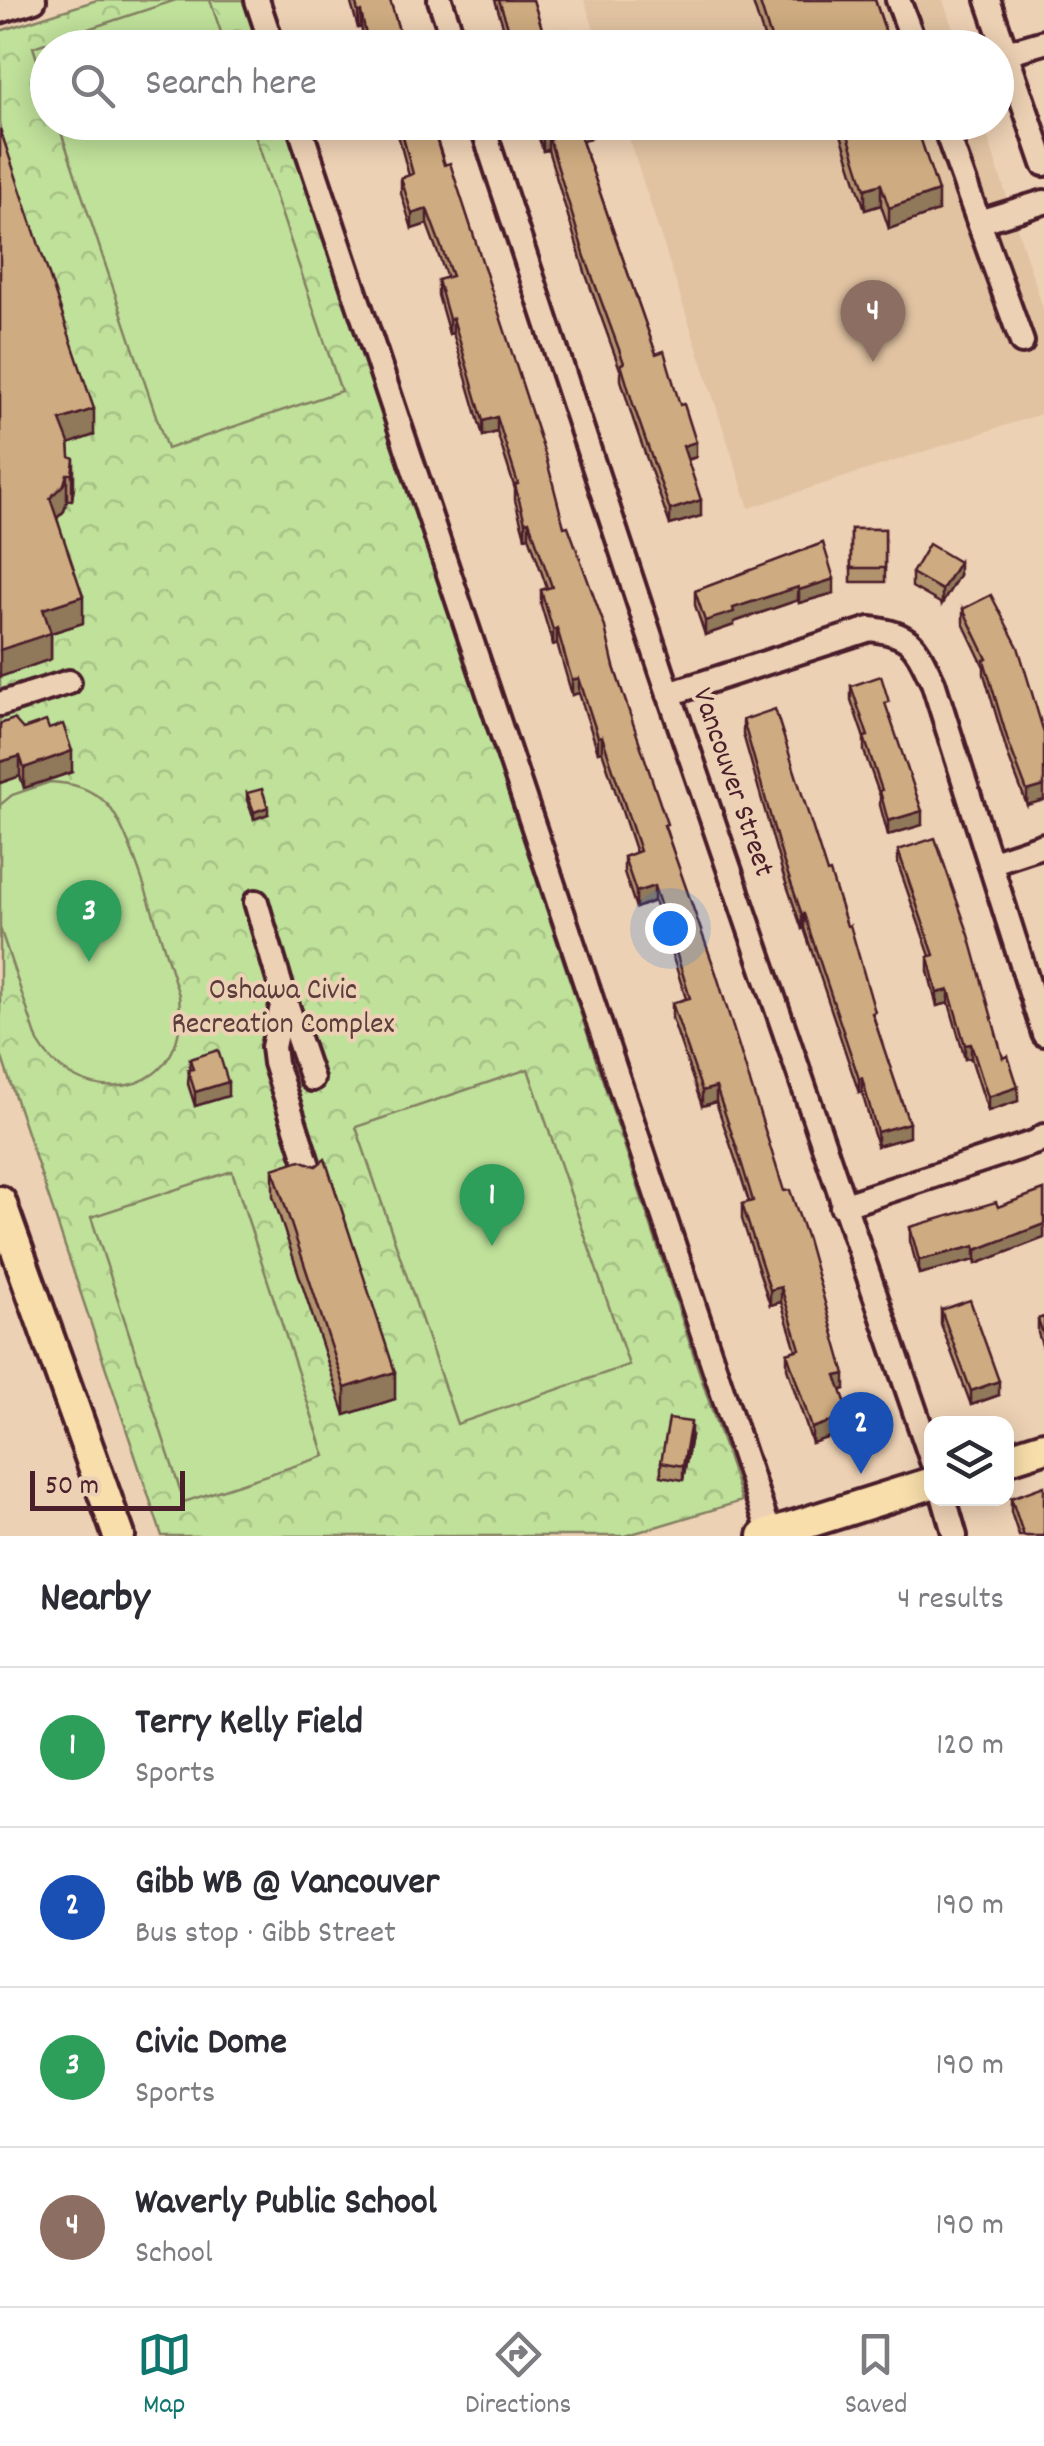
<!DOCTYPE html>
<meta charset="utf-8">
<style>
body{margin:0;font-family:Dekko,sans-serif;background:#f2f2f3;color:#2b2b33}
.controls{position:absolute;right:30px;bottom:30px;display:grid;overflow:hidden;border-radius:20px;box-shadow:0 5px 25px #0003}
.controls button{width:90px;height:90px;display:grid;place-items:center;padding:0;border:0;border-bottom:2px solid #e1e1e2;background:#fff;color:#2b2b33;font:50px sans-serif}
.scale{position:absolute;left:30px;bottom:25px;width:155px;box-sizing:border-box;padding-left:10px;border:5px solid #4a1f2b;border-top:0;font-size:28px;line-height:35px;white-space:nowrap;color:#4a1f2b;-webkit-text-stroke:8px #edd1b4;paint-order:stroke}
.you{position:absolute;left:670px;top:928px;width:35px;height:35px;margin:-25px;border:8px solid #fff;border-radius:50%;background:#1a73e8;box-shadow:0 0 0 15px #1a73e833}
.badge{display:grid;place-items:center;width:65px;height:65px;border-radius:50%;background:#0f766e;color:#fff;font-size:32px;font-weight:700}
.pin{position:absolute;translate:-50% -82px;filter:drop-shadow(0 2px 5px #0008)}
.pin::after{content:'';position:absolute;top:52px;width:35px;height:30px;background:inherit;clip-path:polygon(0 0,100% 0,50% 100%)}
.list{margin:0;padding:0;list-style:none}
h2{display:flex;justify-content:space-between;align-items:center;height:130px;margin:0;padding:0 40px;font-size:42px}
h2 small{font-size:32px;font-weight:400;color:#7c7c81}
.list li{display:grid;grid-template-columns:65px 1fr auto;gap:30px;align-items:center;box-sizing:border-box;height:160px;padding:0 40px;border-top:2px solid #e1e1e2}
.list b{display:block;font-size:38px;white-space:nowrap}
.list p{margin:0;font-size:32px;white-space:nowrap;color:#7c7c81}
.list em{font-size:32px;font-style:normal;color:#7c7c81}
.icon{flex:none;width:55px;height:55px;fill:none;stroke:currentColor;stroke-width:2;stroke-linecap:round;stroke-linejoin:round}
.map{position:relative;flex:none;width:1044px;height:1536px;overflow:hidden}
.search{position:absolute;background:#fff;box-shadow:0 5px 25px #0003;left:30px;right:30px;top:30px;height:110px;display:flex;align-items:center;gap:25px;box-sizing:border-box;padding:0 35px;border-radius:55px;color:#7c7c81;font-size:38px}
.sheet{height:770px;background:#fff}
nav{display:flex;justify-content:space-around;align-items:center;box-sizing:border-box;height:140px;border-top:2px solid #e1e1e2;background:#fff;font-size:28px;color:#7c7c81}
nav a{display:grid;justify-items:center;gap:5px}
nav .on{color:#0f766e}
.map>svg:first-child{display:block}
.built{fill:#e1c3a2}
.park{fill:url(#park-crowns);stroke:#848062;stroke-width:2.5}
.pitch{fill:#bfe19a;stroke:#848062;stroke-width:2.5}
.lines{fill:none;stroke-linecap:round;stroke-linejoin:round}
.minor-casing{stroke:#4a1f2b;stroke-width:30}
.major-casing{stroke:#4a1f2b;stroke-width:38}
.minor{stroke:#edd1b4;stroke-width:22}
.major{stroke:#f8deab;stroke-width:30}
.wall{fill:#b1936e;stroke:#4a1f2b;stroke-width:2.5}
.shaded-wall{fill:#90785a;stroke:#4a1f2b;stroke-width:2.5}
.building{fill:#ceab80;stroke:#4a1f2b;stroke-width:2.5}
.labels{text-anchor:middle;dominant-baseline:central;stroke-width:8;stroke-linejoin:round;paint-order:stroke}
.street-label{font-size:30px;fill:#4a1f2b;stroke:#edd1b4}
.park-label{font-size:30px;fill:#5c3c3c;stroke:#edd1b4}
</style>
<div class="map">
<svg width="1044" height="1536" viewBox="0 0 1044 1536">
<defs>
<pattern id="park-crowns" width="20" height="18" patternUnits="userSpaceOnUse" patternTransform="scale(2.5)"><rect width="20" height="18" fill="#bfe19a"/><path d="M2 6a3 3 0 1 1 6 0M12 15a3 3 0 1 1 6 0" fill="none" stroke="#a6c185"/></pattern>
</defs>
<rect width="100%" height="100%" fill="#edd1b4"/>
<filter id="ink" filterUnits="userSpaceOnUse"><feTurbulence type="fractalNoise" baseFrequency=".01" numOctaves="2"/><feDisplacementMap in="SourceGraphic" scale="20" xChannelSelector="R" yChannelSelector="G"/><feConvolveMatrix kernelMatrix="1 2 1 2 8 2 1 2 1" color-interpolation-filters="sRGB"/></filter>
<g filter="url(#ink)">
<!-- built -->
<g class="built">
<polygon points="584,0 943,0 959,47 600,47"/>
<polygon points="624,123 983,123 1044,311 1044,413 749,508"/>
</g>
<!-- park -->
<polygon class="park" points="97,0 246,0 261,47 48,48 48,122 286,123 742,1501 625,1536 162,1536 0,1052 0,31"/>
<!-- pitch -->
<g class="pitch">
<polygon points="176,0 210,0 226,47 48,48 47,91 33,47"/>
<polygon points="58,123 251,123 341,391 167,449"/>
<path d="M 50,782 C 72,783 91,788 107,804 C 132,830 165,955 179,995 C 180,1009 181,1021 178,1035 C 161,1105 71,1100 38,1042 L 0,928 L 0,805 L 12,795 Z"/>
<polygon points="528,1069 629,1365 457,1424 356,1127"/>
<polygon points="232,1171 325,1456 184,1502 91,1217"/>
</g>
<g class="lines">
<!-- minor casing -->
<g class="minor-casing">
<g id="minor">
<polyline points="257,0 273,48"/>
<polyline points="440,0 456,48"/>
<polyline points="898,0 916,48"/>
<polyline points="988,0 1044,164"/>
<polyline points="0,11 34,0"/>
<polyline points="996,56 1044,42"/>
<polyline points="298,122 770,1534"/>
<polyline points="481,122 662,673 932,1461"/>
<polyline points="943,122 1022,342"/>
<polyline points="979,222 1044,202"/>
<path d="M 669,694 L 870,629 C 913,634 915,645 933,682 L 1044,1034"/>
<polyline points="0,704 69,682"/>
<polyline points="990,863 1044,845"/>
<polyline points="256,902 284,997 273,1047 275,1063 312,1178"/>
<polyline points="284,997 312,1079"/>
<polyline points="842,1206 1036,1142 1044,1136"/>
<polyline points="944,1498 955,1536"/>
</g>
</g>
<!-- major casing -->
<g class="major-casing">
<g id="major">
<polyline points="0,1202 119,1536"/>
<polyline points="1006,1459 1044,1447"/>
<polyline points="764,1536 932,1483"/>
</g>
</g>
<!-- minor -->
<use href="#minor" class="minor"/>
<!-- major -->
<use href="#major" class="major"/>
</g>
<!-- wall -->
<g class="wall">
<polygon points="350,0 390,0 404,48 366,48 361,27 358,28"/>
<polygon points="495,0 533,0 544,35 567,48 510,48"/>
<polygon points="752,0 875,0 891,48 764,48 764,40 765,40"/>
<polygon points="390,122 431,122 564,527 614,667 845,1389 841,1390 850,1430 812,1443 787,1368 787,1353 796,1350 781,1302 770,1305 742,1219 742,1204 749,1202 738,1167 716,1102 702,1106 672,1018 672,1003 686,999 676,967 654,901 636,908 624,872 624,857 636,853 602,751 598,752 579,693 572,695 557,643 553,645 541,605 541,590 547,588 529,536 525,537 515,500 515,489 497,432 483,436 453,333 449,334 438,295 438,280 447,278 427,224 412,229 401,193 401,178 409,176 396,127 392,128"/>
<polygon points="534,122 589,122 590,139 582,141 656,354 696,457 688,460 701,516 670,525 633,419 621,380 621,372 585,272 548,150 543,151"/>
<polygon points="837,122 915,122 938,211 889,229 881,205 865,210"/>
<polygon points="0,129 94,435 69,443 70,457 74,486 72,500 67,500 64,511 57,518 83,623 51,633 51,659"/>
<rect x="851" y="529" width="34" height="53"/>
<polygon points="823,543 834,593 799,603 798,600 734,622 734,625 705,635 695,605 695,591"/>
<polygon points="912,573 959,575 942,604 912,587"/>
<polygon points="963,609 1044,733 1027,805 1008,755 984,674 984,667 963,623"/>
<polygon points="851,686 889,715 922,825 888,835 880,805 880,796 864,751 864,738 851,700"/>
<polygon points="743,720 827,873 875,1021 909,1137 877,1146 862,1092 859,1093 804,928 802,929 783,874 743,734"/>
<polygon points="0,724 23,729 49,729 72,772 24,788 20,776 0,783"/>
<polygon points="247,793 268,814 254,819 247,800"/>
<polygon points="898,850 1003,1058 1018,1101 988,1111 971,1058 965,1059 949,1003 937,1006 928,971 928,957 930,956 898,864"/>
<polygon points="190,1059 228,1096 195,1106 188,1084"/>
<polygon points="316,1166 395,1399 345,1415 273,1196 273,1169"/>
<polygon points="1044,1190 1044,1238 976,1264 975,1260 919,1274 910,1241 910,1227 998,1207"/>
<polygon points="941,1310 999,1395 971,1405 941,1324"/>
<polygon points="1044,1317 1044,1351 1038,1333 1038,1319"/>
<polygon points="691,1436 683,1480 661,1476 661,1462"/>
<polygon points="1011,1498 1044,1536 1019,1536 1011,1512"/>
</g>
<!-- shaded-wall -->
<g class="shaded-wall">
<polygon points="358,12 361,12 361,27 358,28"/>
<polygon points="805,122 828,122 805,130"/>
<polygon points="590,123 590,139 577,142 577,127"/>
<polygon points="548,135 548,150 543,151 543,136"/>
<polygon points="881,184 881,205 865,210 865,189"/>
<polygon points="938,191 938,211 889,229 889,208"/>
<polygon points="427,209 427,224 412,229 412,214"/>
<polygon points="453,318 453,333 449,334 449,319"/>
<polygon points="94,409 94,435 60,447 60,420"/>
<polygon points="497,417 497,432 483,436 483,421"/>
<polygon points="696,442 696,457 683,461 683,446"/>
<polygon points="74,459 74,486 72,500 72,474"/>
<polygon points="67,474 67,500 64,511 50,525 50,498"/>
<polygon points="701,500 701,516 670,525 670,510"/>
<polygon points="529,521 529,536 525,537 525,522"/>
<polygon points="959,562 959,575 942,604 942,590"/>
<polygon points="834,579 834,593 799,603 799,590"/>
<polygon points="798,587 798,600 734,622 734,625 705,635 705,621 733,608"/>
<polygon points="83,596 83,623 51,633 51,659 0,677 0,650 43,609"/>
<polygon points="557,628 557,643 553,645 553,630"/>
<polygon points="579,678 579,693 572,695 572,680"/>
<polygon points="602,736 602,751 598,752 598,737"/>
<polygon points="72,751 72,772 24,788 24,768"/>
<polygon points="20,756 20,776 0,783 0,762"/>
<polygon points="1044,786 1044,800 1027,805 1027,791"/>
<polygon points="268,807 268,814 254,819 254,812"/>
<polygon points="922,811 922,825 888,835 888,821"/>
<polygon points="654,886 654,901 636,908 636,892"/>
<polygon points="804,914 804,928 802,929 802,915"/>
<polygon points="949,990 949,1003 937,1006 937,993"/>
<polygon points="971,1044 971,1058 965,1059 965,1045"/>
<polygon points="862,1078 862,1092 859,1093 859,1079"/>
<polygon points="228,1082 228,1096 195,1106 195,1092"/>
<polygon points="716,1087 716,1102 702,1106 702,1091"/>
<polygon points="1018,1087 1018,1101 988,1111 988,1097"/>
<polygon points="909,1123 909,1137 877,1146 877,1132"/>
<polygon points="1044,1224 1044,1238 976,1264 976,1250"/>
<polygon points="975,1246 975,1260 919,1274 919,1260"/>
<polygon points="781,1287 781,1302 770,1305 770,1290"/>
<polygon points="395,1372 395,1399 345,1415 345,1388"/>
<polygon points="845,1374 845,1389 836,1392 836,1376"/>
<polygon points="999,1381 999,1395 971,1405 971,1391"/>
<polygon points="850,1415 850,1430 812,1443 812,1428"/>
<polygon points="691,1422 691,1436 683,1480 683,1466"/>
</g>
<!-- building -->
<g class="building">
<polygon points="355,0 390,0 404,48 369,48 361,12 358,12"/>
<polygon points="499,0 533,0 544,35 562,30 567,48 515,48"/>
<polygon points="759,0 875,0 891,48 766,48 764,40 771,38"/>
<polygon points="399,122 431,122 444,165 450,163 546,457 564,527 568,526 605,627 614,667 667,824 664,825 716,973 784,1191 790,1190 807,1239 845,1374 836,1376 850,1415 812,1428 787,1353 800,1349 781,1287 770,1290 742,1204 753,1201 738,1152 716,1087 702,1091 672,1003 690,998 676,952 654,886 636,892 624,857 640,851 602,736 598,737 579,678 572,680 557,628 553,630 541,590 552,587 529,521 525,522 515,485 518,484 497,417 483,421 453,318 449,319 438,280 452,276 427,209 412,214 401,178 413,174"/>
<polygon points="538,122 589,122 577,127 656,354 664,351 680,405 684,404 696,442 683,446 701,500 670,510 633,404 621,364 624,363 585,257 548,135 543,136"/>
<polygon points="844,122 915,122 938,191 889,208 881,184 865,189"/>
<polygon points="0,129 94,409 60,420 69,443 70,457 74,459 72,474 67,474 64,484 50,498 83,596 43,609 51,633 0,650"/>
<rect x="851" y="529" width="34" height="39"/>
<polygon points="823,543 834,579 799,590 798,587 733,608 734,612 705,621 695,591"/>
<polygon points="929,544 959,562 942,590 912,573"/>
<polygon points="991,595 1018,647 1044,733 1044,786 1027,791 1008,741 984,660 987,659 963,609"/>
<polygon points="881,676 889,702 885,703 922,811 888,821 880,791 882,790 864,737 868,736 851,686"/>
<polygon points="775,709 827,873 830,872 847,926 850,925 875,1012 872,1013 909,1123 877,1132 862,1078 859,1079 804,914 802,915 783,860 743,720"/>
<polygon points="14,719 23,729 46,721 49,729 63,724 72,751 24,768 20,756 0,762 0,724"/>
<polygon points="262,789 268,807 254,812 247,793"/>
<polygon points="935,838 969,935 1003,1058 1008,1056 1018,1087 988,1097 971,1044 965,1045 949,990 937,993 928,957 934,955 898,850"/>
<polygon points="218,1050 228,1082 195,1092 188,1070 193,1069 190,1059"/>
<polygon points="325,1159 395,1372 345,1388 273,1169 300,1160 316,1166"/>
<polygon points="1044,1190 1044,1224 976,1250 975,1246 919,1260 910,1227 996,1202 998,1207"/>
<polygon points="970,1300 999,1381 971,1391 941,1310"/>
<polygon points="1044,1317 1044,1337 1038,1319"/>
<polygon points="669,1419 691,1422 683,1466 661,1462"/>
<polygon points="1044,1486 1044,1536 1024,1536 1011,1498"/>
</g>
</g>
<g class="labels">
<!-- street labels -->
<g class="street-label">
<text transform="translate(731 783) rotate(71)">Vancouver Street</text>
</g>
<!-- park labels -->
<g class="park-label">
<text x="283" y="992">Oshawa Civic<tspan x="283" dy="34">Recreation Complex</tspan></text>
</g>
</g>
</svg>
<div class="controls">
<button><svg class="icon" aria-label="layers" viewBox="0 0 24 24"><path d="M12 4l9 5-9 5-9-5zM3 14l9 5 9-5"/></svg></button>
</div>
<div class="scale">50 m</div>
<div class="you"></div>
<div class="pin badge" style="left:492px;top:1246px;background:#2e9e5b">1</div>
<div class="pin badge" style="left:861px;top:1474px;background:#1a4fb4">2</div>
<div class="pin badge" style="left:89px;top:962px;background:#2e9e5b">3</div>
<div class="pin badge" style="left:873px;top:362px;background:#8d6e63">4</div>
<div class="search"><svg class="icon" aria-label="search" viewBox="0 0 24 24"><circle cx="10" cy="10" r="6"/><path d="M15 15l6 6"/></svg>Search here</div>
</div>
<section class="sheet">
<h2>Nearby<small>4 results</small></h2>
<ul class="list">
<li><span class="badge" style="background:#2e9e5b">1</span><div><b>Terry Kelly Field</b><p>Sports</p></div><em>120 m</em></li>
<li><span class="badge" style="background:#1a4fb4">2</span><div><b>Gibb WB @ Vancouver</b><p>Bus stop · Gibb Street</p></div><em>190 m</em></li>
<li><span class="badge" style="background:#2e9e5b">3</span><div><b>Civic Dome</b><p>Sports</p></div><em>190 m</em></li>
<li><span class="badge" style="background:#8d6e63">4</span><div><b>Waverly Public School</b><p>School</p></div><em>190 m</em></li>
</ul>
</section>
<nav>
<a class="on"><svg class="icon" aria-label="map" viewBox="0 0 24 24"><path d="M3 6l6-2 6 2 6-2v14l-6 2-6-2-6 2zM9 4v14M15 6v14"/></svg>Map</a>
<a><svg class="icon" aria-label="directions" viewBox="0 0 24 24"><path d="M12 3l9 9-9 9-9-9zM9 14v-3h6M13 9l2 2-2 2"/></svg>Directions</a>
<a><svg class="icon" aria-label="saved" viewBox="0 0 24 24"><path d="M7 4h10v16l-5-4-5 4z"/></svg>Saved</a>
</nav>
